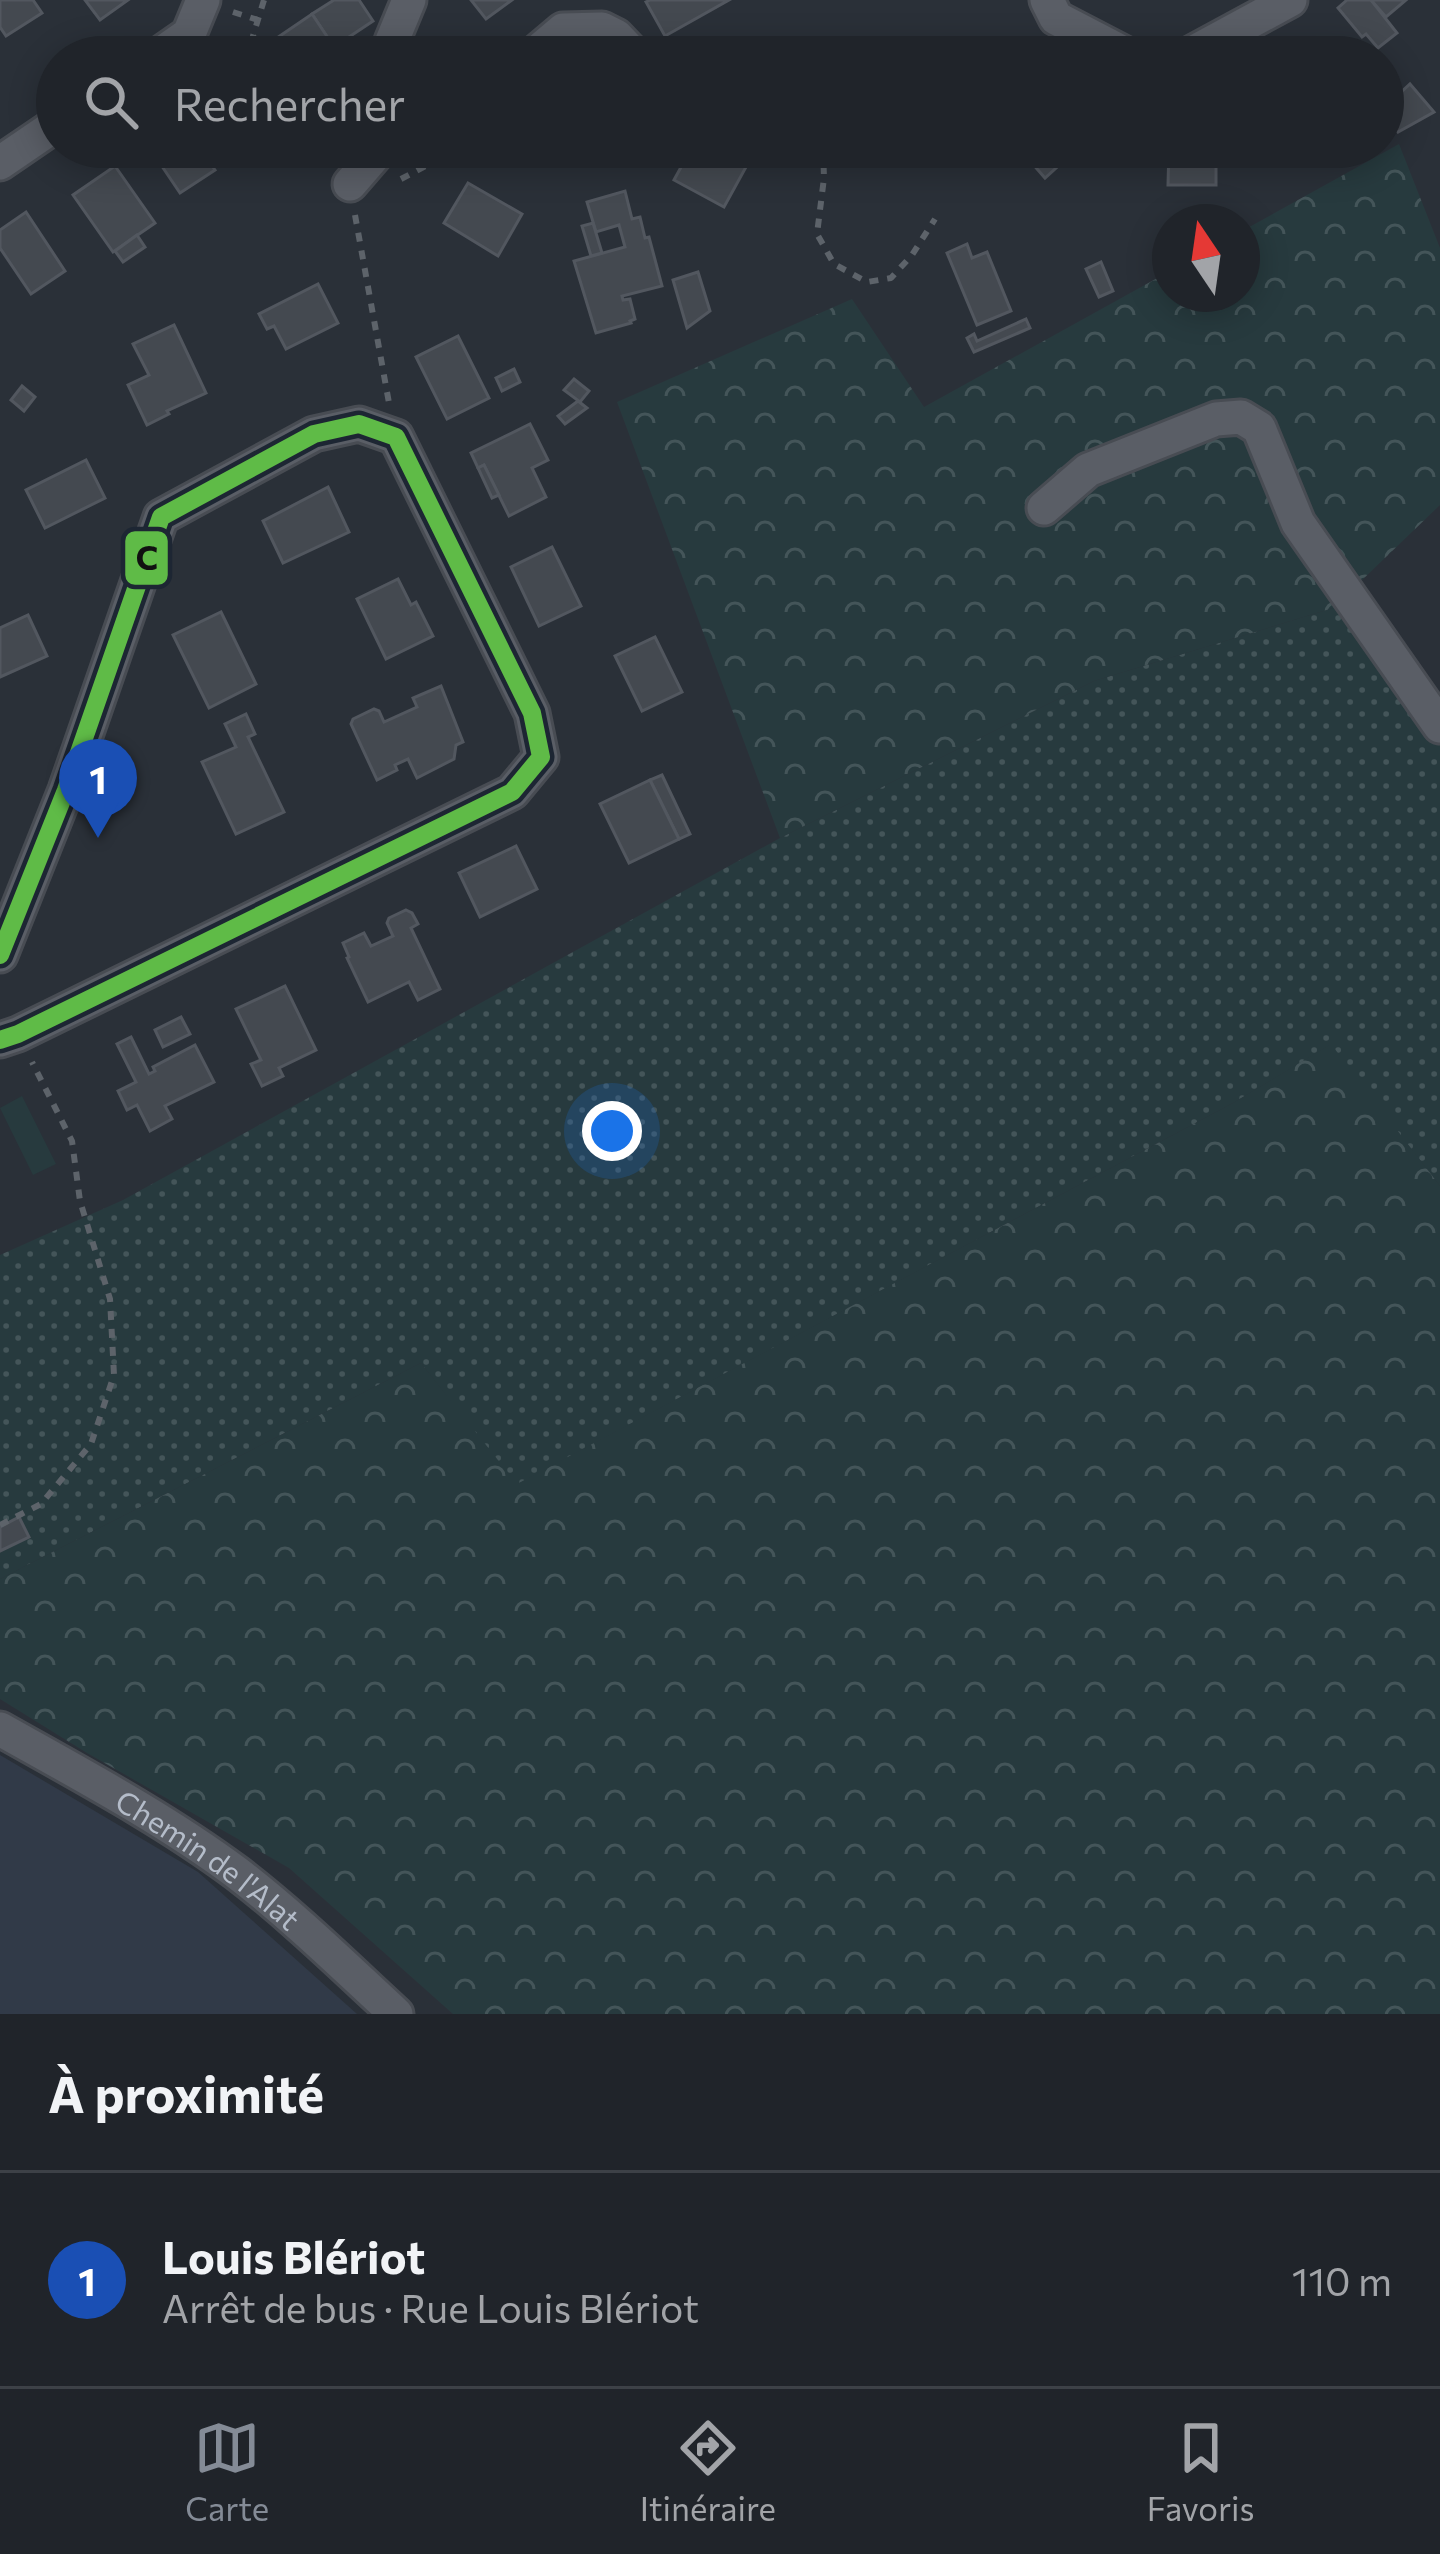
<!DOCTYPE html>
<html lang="fr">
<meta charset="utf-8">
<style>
body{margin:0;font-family:Commissioner,sans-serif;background:#282c32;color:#f1f3f6}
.compass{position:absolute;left:1152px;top:204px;width:108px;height:108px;border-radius:50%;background:#20242a;box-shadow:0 6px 30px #0003;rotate:347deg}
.you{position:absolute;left:612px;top:1131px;width:42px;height:42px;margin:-30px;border:9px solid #fff;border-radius:50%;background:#1a73e8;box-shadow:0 0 0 18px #1a73e833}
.badge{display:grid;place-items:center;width:78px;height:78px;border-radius:50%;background:#848b96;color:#fff;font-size:39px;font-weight:700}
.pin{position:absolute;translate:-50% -99px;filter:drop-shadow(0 3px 6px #0008)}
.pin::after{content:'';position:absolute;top:63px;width:42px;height:36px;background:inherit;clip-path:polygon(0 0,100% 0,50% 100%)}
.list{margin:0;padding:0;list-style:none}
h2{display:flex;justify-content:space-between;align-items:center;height:156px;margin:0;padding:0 48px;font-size:51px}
h2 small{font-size:39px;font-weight:400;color:#a2a4a8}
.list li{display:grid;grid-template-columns:78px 1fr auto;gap:36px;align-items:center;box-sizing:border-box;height:216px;padding:0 48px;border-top:3px solid #3d4147}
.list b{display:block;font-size:45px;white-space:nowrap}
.list p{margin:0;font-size:39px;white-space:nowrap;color:#a2a4a8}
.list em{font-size:39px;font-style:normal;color:#a2a4a8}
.icon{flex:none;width:66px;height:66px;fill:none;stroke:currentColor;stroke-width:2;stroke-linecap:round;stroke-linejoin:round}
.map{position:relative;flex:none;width:1440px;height:2014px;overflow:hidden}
.search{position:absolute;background:#20242a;box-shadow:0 6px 30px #0003;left:36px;right:36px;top:36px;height:132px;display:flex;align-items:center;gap:30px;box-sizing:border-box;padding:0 42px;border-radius:66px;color:#a2a4a8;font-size:45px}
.sheet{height:372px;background:#20242a}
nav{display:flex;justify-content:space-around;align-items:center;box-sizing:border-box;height:168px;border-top:3px solid #3d4147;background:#20242a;font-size:33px;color:#a2a4a8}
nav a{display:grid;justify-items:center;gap:6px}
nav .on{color:#848b96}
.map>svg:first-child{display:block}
.airport{fill:#313a48}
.grass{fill:url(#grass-dots)}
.forest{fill:url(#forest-crowns)}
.pitch{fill:#273a3e}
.building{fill:#444950;stroke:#52575f;stroke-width:3}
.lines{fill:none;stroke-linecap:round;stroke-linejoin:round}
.minor-casing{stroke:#484c53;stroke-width:39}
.path{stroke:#5d636a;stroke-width:6;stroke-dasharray:9 9;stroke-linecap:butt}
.minor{stroke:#5a5e66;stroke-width:33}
.bus-1-casing{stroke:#1d2633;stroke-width:27}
.bus-1{stroke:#5fbb47;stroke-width:18}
.labels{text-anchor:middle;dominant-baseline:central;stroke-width:9;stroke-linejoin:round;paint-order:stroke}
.street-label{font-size:30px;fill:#b4bcc9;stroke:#1d2633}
.line-badge{stroke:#1d2633;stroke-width:4.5}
.pale-badge-label{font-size:33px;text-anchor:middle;font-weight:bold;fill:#111}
</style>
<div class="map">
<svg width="1440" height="2014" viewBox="0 0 1440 2014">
<defs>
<pattern id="grass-dots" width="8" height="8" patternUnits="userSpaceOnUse" patternTransform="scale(3)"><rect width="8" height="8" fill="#273a3e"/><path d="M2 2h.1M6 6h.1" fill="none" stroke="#445559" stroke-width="1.8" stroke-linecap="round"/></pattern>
<pattern id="forest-crowns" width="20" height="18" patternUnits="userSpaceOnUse" patternTransform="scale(3)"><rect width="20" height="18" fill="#273a3e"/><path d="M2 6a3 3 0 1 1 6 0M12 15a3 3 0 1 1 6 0" fill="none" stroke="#445559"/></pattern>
</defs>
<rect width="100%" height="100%" fill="#2a3038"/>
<!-- airport -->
<polygon class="airport" points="0,1755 198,1872 357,2014 0,2014"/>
<!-- grass -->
<polygon class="grass" points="1344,597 1440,724 1440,1186 1330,1045 1233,1103 516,1485 421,1363 0,1579 0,1255 123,1200 780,838 1094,681 1333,608"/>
<!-- forest -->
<g class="forest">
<polygon points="1399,144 1440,248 1440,505 1333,608 1094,681 780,838 617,402 852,299 924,407 1170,271 1170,294 1242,294 1242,231"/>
<polygon points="1331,1044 1440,1186 1440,2014 453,2014 289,1868 87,1753 0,1699 0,1579 421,1363 517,1484 1233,1103"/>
</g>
<!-- pitch -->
<polygon class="pitch" points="22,1096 56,1164 33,1175 0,1108"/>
<!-- building -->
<g class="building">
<polygon points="0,0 33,0 42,13 6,36 0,27"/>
<polygon points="85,0 128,0 100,20"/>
<polygon points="334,0 359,0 373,21 334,47 312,14"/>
<polygon points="471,0 512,0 486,19"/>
<polygon points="650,0 729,0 665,36 646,2"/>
<polygon points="1347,0 1371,0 1397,33 1378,48 1366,34 1362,37 1338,8"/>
<polygon points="1371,0 1406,0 1386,17"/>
<polygon points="312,14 334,47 319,57 285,57 274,40"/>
<polygon points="443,41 467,43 466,57 425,57 426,51 442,52"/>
<polygon points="1410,84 1434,112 1398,132 1384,114 1400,100 1397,96"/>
<polygon points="149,147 199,147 215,170 180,193"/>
<polygon points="692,147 757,147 724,207 674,180"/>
<polygon points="1018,147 1075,147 1077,149 1045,178"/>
<polygon points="1169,147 1216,148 1216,185 1168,185"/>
<polygon points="115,166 155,223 113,252 73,195"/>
<polygon points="468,183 522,214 498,256 444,223"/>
<polygon points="625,191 632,219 640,217 645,238 649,237 662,286 622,296 623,300 630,299 635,319 630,321 631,323 596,333 574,261 625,247 619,225 596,232 587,202"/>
<polygon points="26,212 65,271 31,294 0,248 0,230"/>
<polygon points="593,223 602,253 591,256 582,226"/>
<polygon points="137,235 145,247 123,262 115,251"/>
<polygon points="967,244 972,258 987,252 1011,311 977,325 947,253"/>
<polygon points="1101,262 1113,291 1099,297 1086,269"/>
<polygon points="698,272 710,311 687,328 673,280"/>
<polygon points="318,284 338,323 286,349 274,326 267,329 259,314"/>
<polygon points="1026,319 1030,328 974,352 967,338 974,334 977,341"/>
<polygon points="174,325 206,393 167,411 169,414 147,425 128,385 149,375 133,344"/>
<polygon points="458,336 489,398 447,419 416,357"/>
<polygon points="514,369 520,382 502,391 496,378"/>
<polygon points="574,379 589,391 580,402 564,390"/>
<polygon points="22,386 35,397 24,411 11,400"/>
<polygon points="578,401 587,408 565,424 558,416"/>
<polygon points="530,424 548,460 532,468 546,497 509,516 484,465 478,468 471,453"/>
<polygon points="86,460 105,498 45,528 26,490"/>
<polygon points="484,465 499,495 492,498 478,468"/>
<polygon points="328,487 349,532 283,563 263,521"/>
<polygon points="552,547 581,606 539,626 511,567"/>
<polygon points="398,579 411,605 416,602 433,636 386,659 357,599"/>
<polygon points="221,612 256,684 209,708 173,635"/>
<polygon points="28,615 47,656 0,677 0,628"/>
<polygon points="655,637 682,692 642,711 615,656"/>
<polygon points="441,686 463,742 456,745 454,759 417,778 408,759 395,765 397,770 377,780 351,724 353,719 374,709 379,711 384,722 417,707 413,698"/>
<polygon points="246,714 255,734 248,737 284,812 236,834 202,762 236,747 225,724"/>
<polygon points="662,775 690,834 679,839 650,780"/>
<polygon points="650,780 679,839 629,863 600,804"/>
<polygon points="516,846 537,889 480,917 459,873"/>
<polygon points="406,910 412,913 418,924 411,928 440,989 418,1000 409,982 368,1002 347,958 349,957 343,943 364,933 371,946 393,936 387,923 389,918"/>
<polygon points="285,986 316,1050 279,1068 283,1076 262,1086 251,1064 261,1060 236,1009"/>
<polygon points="181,1017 190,1034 163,1047 155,1030"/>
<polygon points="131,1037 149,1074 155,1071 153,1067 195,1045 214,1082 165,1106 172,1119 150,1131 137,1105 127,1110 118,1091 136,1082 117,1044"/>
<polygon points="19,1517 29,1537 0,1551 0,1527"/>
</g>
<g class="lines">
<!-- minor casing -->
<g class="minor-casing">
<g id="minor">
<polyline points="1047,0 1056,18 1131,57"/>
<polyline points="156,57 189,34 203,0"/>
<polyline points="390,57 392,41 409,0"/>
<polyline points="531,57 563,30 602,29 616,36 636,57"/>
<polyline points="1179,57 1185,57 1290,0"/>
<polyline points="584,147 589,147"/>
<polyline points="0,163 57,124"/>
<polyline points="350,184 382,147"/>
<polyline points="1044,508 1088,470 1216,419 1241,417 1259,428 1298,523 1440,726"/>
<polyline points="0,955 66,790 161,517 314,434 359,424 396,437 532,713 541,757 512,792 18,1034 0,1040"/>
<path id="s1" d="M 0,1729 C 80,1774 163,1818 237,1873 C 293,1916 344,1966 396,2014"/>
</g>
</g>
<!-- path -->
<g class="path">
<polyline points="264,0 253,36 266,57"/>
<polyline points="233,12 258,20"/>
<polyline points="680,57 716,42 760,43 773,57"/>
<polyline points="823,147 824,178 817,234 834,264 867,282 891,278 912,255 935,219"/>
<polyline points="401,179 462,147"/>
<polyline points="355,215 389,403"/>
<polyline points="0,1525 41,1504 91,1444 114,1375 110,1299 80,1201 72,1141 32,1062"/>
</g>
<!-- minor -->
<use href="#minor" class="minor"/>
<!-- bus-1 casing -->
<g class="bus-1-casing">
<polyline id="bus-1" points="0,955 66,790 161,517 314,434 359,424 396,437 532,713 541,757 512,792 18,1034 0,1040"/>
</g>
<!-- bus-1 -->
<use href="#bus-1" class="bus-1"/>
</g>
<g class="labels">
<!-- street labels -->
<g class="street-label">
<text stroke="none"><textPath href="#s1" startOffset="246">Chemin de l'Alat</textPath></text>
</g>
</g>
<rect class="line-badge" x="123" y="529" width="47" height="58" rx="12" fill="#5fbb47"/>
<g class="pale-badge-label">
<text x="147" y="570">C</text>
</g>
</svg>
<svg class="compass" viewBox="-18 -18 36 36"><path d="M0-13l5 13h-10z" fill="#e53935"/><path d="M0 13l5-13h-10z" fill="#a2a4a8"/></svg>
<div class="you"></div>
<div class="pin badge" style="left:98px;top:838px;background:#1a4fb4">1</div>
<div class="search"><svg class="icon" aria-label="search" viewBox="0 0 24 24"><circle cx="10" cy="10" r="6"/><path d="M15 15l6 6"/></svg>Rechercher</div>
</div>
<section class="sheet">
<h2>À proximité<small></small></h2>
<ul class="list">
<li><span class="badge" style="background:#1a4fb4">1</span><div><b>Louis Blériot</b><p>Arrêt de bus · Rue Louis Blériot</p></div><em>110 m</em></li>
</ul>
</section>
<nav>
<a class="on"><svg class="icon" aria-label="map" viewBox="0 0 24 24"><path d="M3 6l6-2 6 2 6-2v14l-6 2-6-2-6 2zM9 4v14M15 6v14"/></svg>Carte</a>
<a><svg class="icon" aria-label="directions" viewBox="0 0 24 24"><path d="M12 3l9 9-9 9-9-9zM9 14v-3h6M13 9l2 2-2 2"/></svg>Itinéraire</a>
<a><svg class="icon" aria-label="saved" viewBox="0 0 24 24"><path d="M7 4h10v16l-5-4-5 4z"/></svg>Favoris</a>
</nav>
